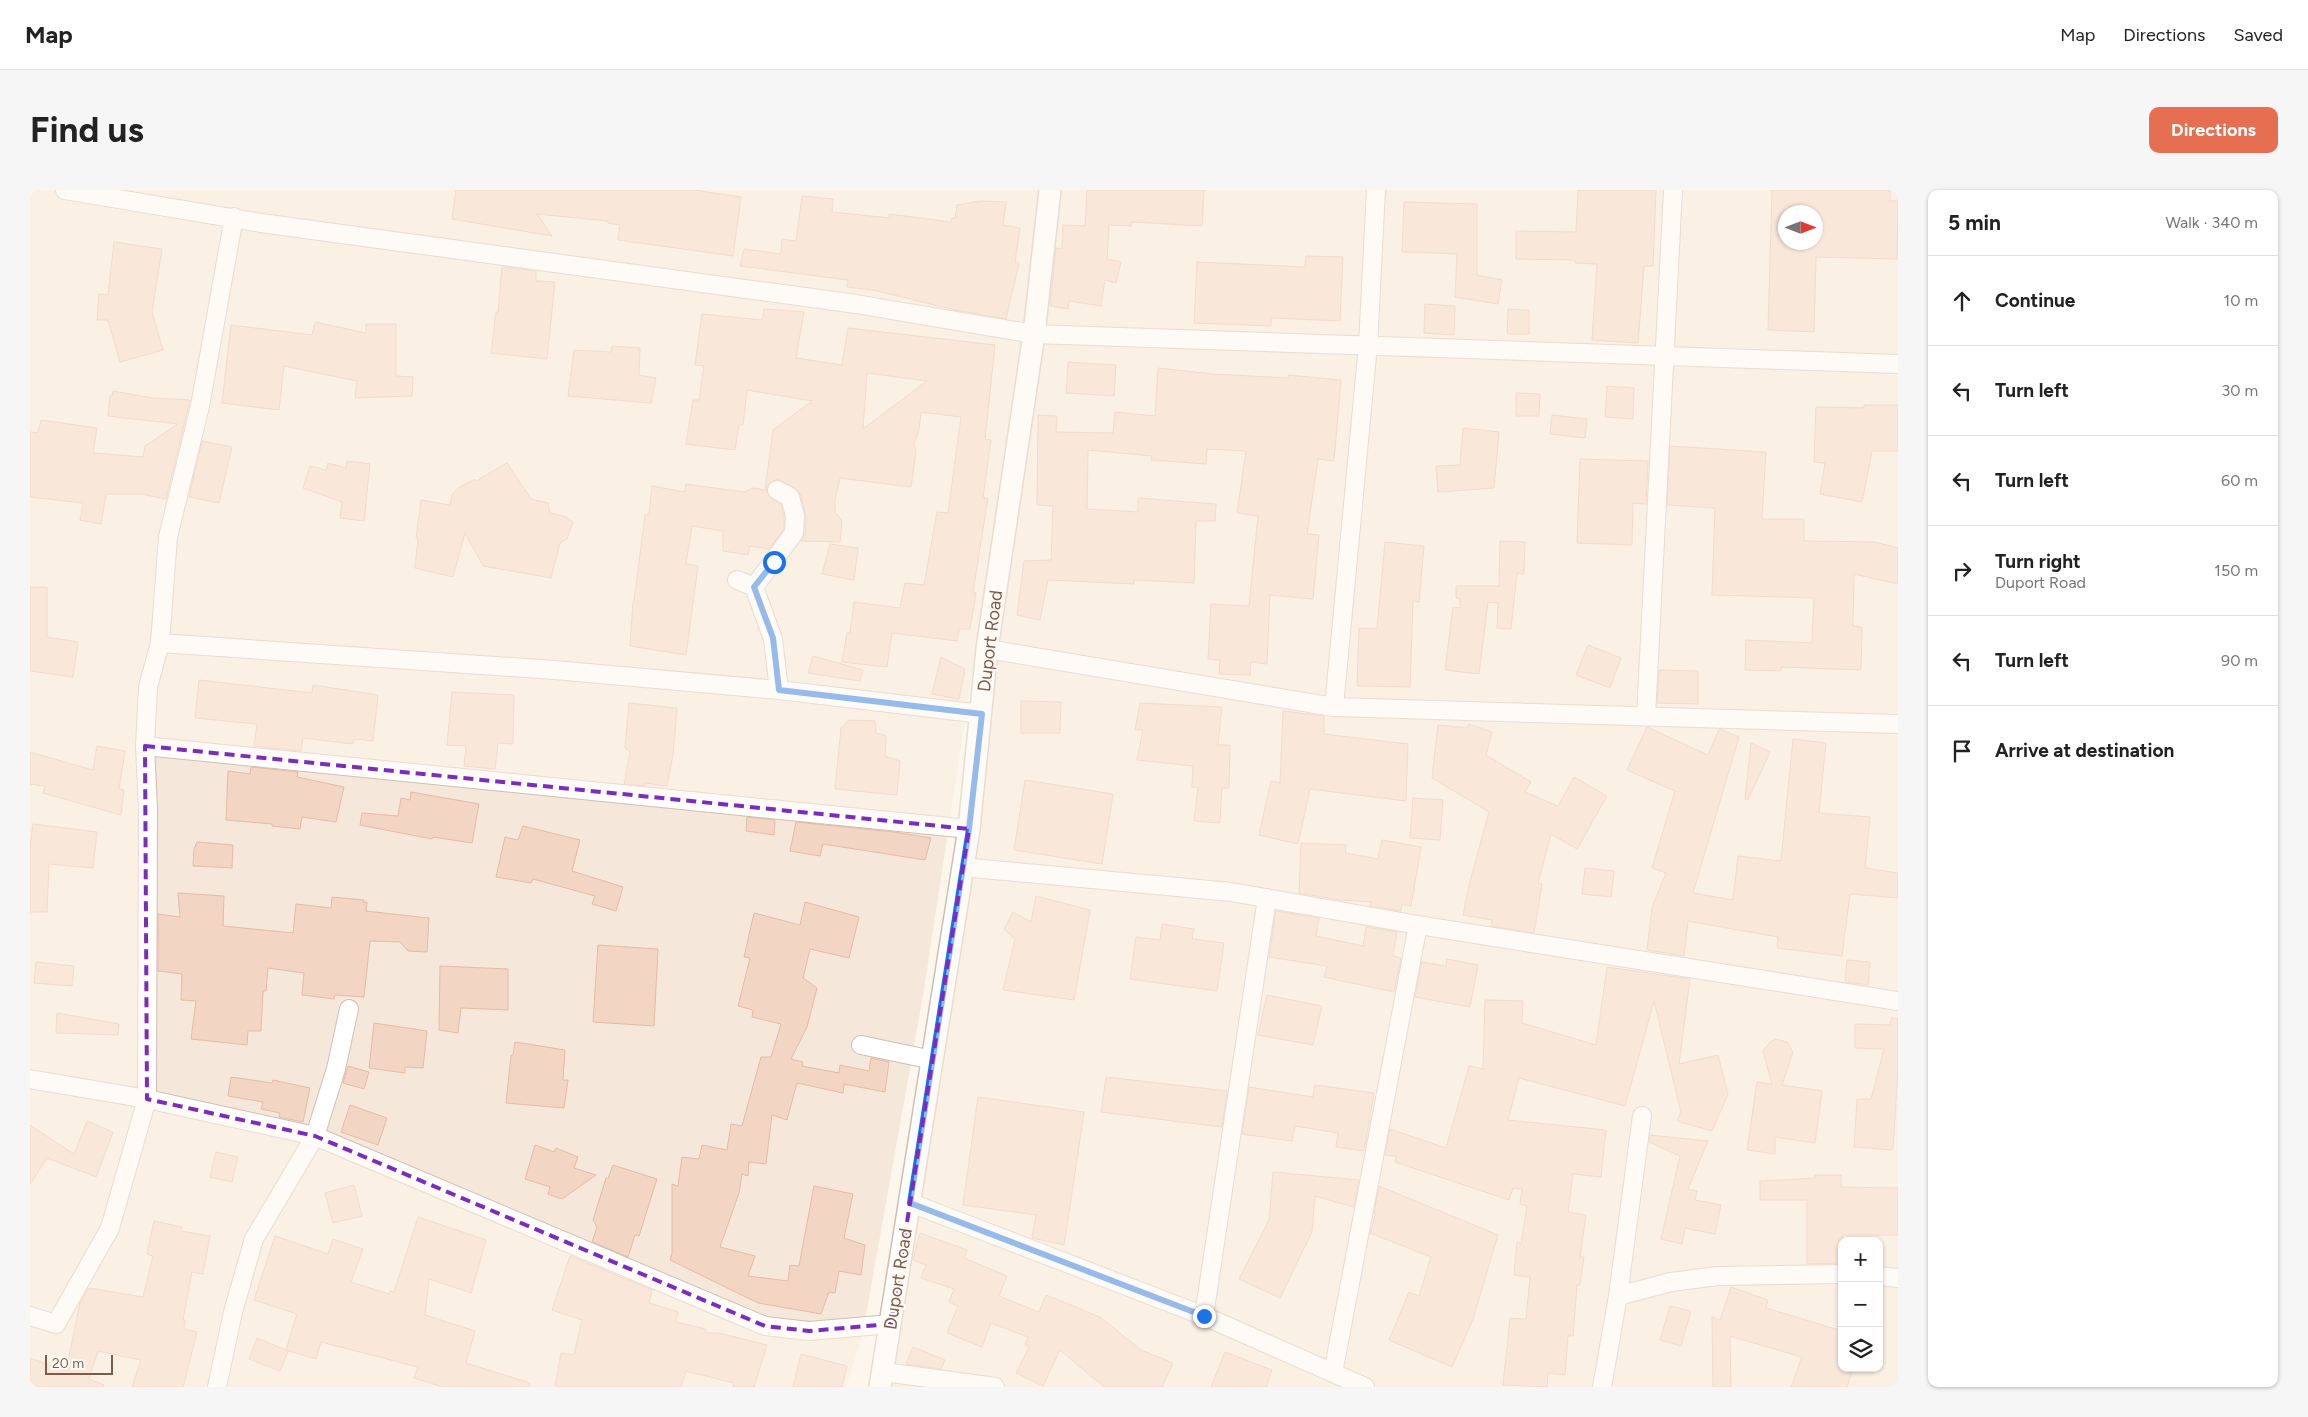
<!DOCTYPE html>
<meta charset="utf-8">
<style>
body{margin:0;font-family:Figtree,sans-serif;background:#f6f6f6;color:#222}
.controls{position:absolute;right:15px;bottom:15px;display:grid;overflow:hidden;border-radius:10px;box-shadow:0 1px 4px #0004}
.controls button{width:45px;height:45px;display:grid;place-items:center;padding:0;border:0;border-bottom:1px solid #e0e0e0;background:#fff;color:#222;font:25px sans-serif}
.compass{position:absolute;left:1748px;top:15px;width:45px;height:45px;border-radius:50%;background:#fff;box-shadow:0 1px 4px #0004;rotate:90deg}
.scale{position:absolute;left:15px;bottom:12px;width:68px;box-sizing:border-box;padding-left:5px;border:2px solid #7a5c4d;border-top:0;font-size:14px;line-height:18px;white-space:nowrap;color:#7a5c4d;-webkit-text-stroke:4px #fffaf3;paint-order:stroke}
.stop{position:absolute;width:15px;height:15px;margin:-11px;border:4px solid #1a73e8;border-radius:50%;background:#fff}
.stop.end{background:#1a73e8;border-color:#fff;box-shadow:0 1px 5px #0008}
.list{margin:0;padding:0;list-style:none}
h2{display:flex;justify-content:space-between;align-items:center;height:65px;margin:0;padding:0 20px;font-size:21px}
h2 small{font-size:16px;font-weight:400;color:#767676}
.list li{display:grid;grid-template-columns:32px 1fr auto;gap:15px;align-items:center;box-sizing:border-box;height:90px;padding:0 20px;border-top:1px solid #e0e0e0}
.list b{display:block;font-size:19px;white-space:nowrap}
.list p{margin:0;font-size:16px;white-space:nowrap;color:#767676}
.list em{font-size:16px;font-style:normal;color:#767676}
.icon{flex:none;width:28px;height:28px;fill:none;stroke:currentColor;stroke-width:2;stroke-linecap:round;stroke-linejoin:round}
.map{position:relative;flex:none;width:1868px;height:1197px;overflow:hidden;border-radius:10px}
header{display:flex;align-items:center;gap:30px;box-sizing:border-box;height:70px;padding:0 25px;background:#fff;border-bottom:1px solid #e0e0e0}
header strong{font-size:24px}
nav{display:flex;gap:28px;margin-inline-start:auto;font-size:18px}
.intro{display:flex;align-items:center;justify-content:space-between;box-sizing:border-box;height:120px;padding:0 30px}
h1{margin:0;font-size:35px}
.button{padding:12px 22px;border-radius:10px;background:#e76f51;color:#fff;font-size:18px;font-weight:700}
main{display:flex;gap:30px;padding:0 30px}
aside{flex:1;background:#fff;border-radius:10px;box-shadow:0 1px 4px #0004}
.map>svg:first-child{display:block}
.residential{fill:#f5e8da;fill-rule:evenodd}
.building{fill:#f3d5c3;stroke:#e6bba3;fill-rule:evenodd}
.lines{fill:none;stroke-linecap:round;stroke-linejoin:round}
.minor-casing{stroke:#d1beb0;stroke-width:20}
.tertiary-casing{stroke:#d1beb0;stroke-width:24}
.minor{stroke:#fff;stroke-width:18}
.tertiary{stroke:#fff;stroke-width:21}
.route{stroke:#1a73e8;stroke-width:6}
.marked{fill:none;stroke:#7b2cbf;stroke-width:4;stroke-dasharray:10 6;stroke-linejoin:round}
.labels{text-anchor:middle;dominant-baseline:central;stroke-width:4.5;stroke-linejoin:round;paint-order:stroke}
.street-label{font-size:18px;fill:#7a5c4d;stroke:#fffaf3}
</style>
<header>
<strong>Map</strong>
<nav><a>Map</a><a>Directions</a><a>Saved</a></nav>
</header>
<div class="intro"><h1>Find us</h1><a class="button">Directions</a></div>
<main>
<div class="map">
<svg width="1868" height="1197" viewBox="0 0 1868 1197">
<rect width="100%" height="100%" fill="#fdf6ec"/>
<!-- residential -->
<g class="residential">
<polygon points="0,0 1011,0 1003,82 894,800 833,1142 816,1197 0,1197"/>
<path d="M 1016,0 L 1868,0 L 1868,1197 L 841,1197 L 964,451 ZM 1756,22 L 1786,22 L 1786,52 L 1756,52 ZM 1812,1051 L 1849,1051 L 1849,1178 L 1812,1178 Z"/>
</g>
<!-- building -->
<g class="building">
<polygon points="426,0 664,0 711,7 703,66 588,50 590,35 578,33 578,31 507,24 522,46 422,29"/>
<polygon points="1057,0 1174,0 1172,36 1102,32 1101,36 1079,35 1077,69 1091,72 1086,93 1075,90 1071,116 1039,111 1038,119 1020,116 1026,58 1032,59 1033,35 1055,36"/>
<polygon points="1548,0 1626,0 1623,76 1614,76 1608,153 1562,150 1567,74 1545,73 1545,70 1486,69 1486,41 1546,42"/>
<path d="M 1742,0 L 1860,0 L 1860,11 L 1868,11 L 1867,69 L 1786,67 L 1784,142 L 1738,140 ZM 1756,22 L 1786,22 L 1786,52 L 1756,52 Z"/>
<polygon points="772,6 803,9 802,22 860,28 859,24 921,32 922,28 925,28 927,15 950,11 976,12 973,35 990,38 985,72 989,73 976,129 925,120 843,100 817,97 818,90 710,76 714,59 751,64 752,49 766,51"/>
<polygon points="1374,12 1447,14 1447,85 1472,90 1468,114 1425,107 1427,64 1372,62"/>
<polygon points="84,52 132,59 122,122 133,160 90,172 78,130 67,130 69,104 78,105"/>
<polygon points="1276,66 1313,67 1310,131 1241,128 1241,136 1164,133 1167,72 1275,77"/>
<polygon points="472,77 506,81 506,91 525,92 517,169 461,163 466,122 468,122"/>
<polygon points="1395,114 1425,116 1424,145 1394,143"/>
<path d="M 734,119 L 774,122 L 766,168 L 812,175 L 818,138 L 965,155 L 955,249 L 961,250 L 953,308 L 958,308 L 943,402 L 946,403 L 940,439 L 929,439 L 927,451 L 862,443 L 857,477 L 812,472 L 817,443 L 820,443 L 824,412 L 870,418 L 875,393 L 894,395 L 907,322 L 918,323 L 931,227 L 891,222 L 889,240 L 884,253 L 886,262 L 881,297 L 810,288 L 805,310 L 805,322 L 812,331 L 810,352 L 771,351 L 775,344 L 776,327 L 770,304 L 765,298 L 747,289 L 738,295 L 736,301 L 742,309 L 751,314 L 754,327 L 754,339 L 739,359 L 720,356 L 718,365 L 693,361 L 693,341 L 662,336 L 656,374 L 668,376 L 656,465 L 600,456 L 603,411 L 604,411 L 615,325 L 619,325 L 622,296 L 655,302 L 656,294 L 714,302 L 723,298 L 735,300 L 743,240 L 782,211 L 717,200 L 713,235 L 709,235 L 705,260 L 656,254 L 663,210 L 669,210 L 674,176 L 665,175 L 672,124 L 732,130 ZM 837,183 L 897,191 L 833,239 Z"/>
<polygon points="1478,119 1499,120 1499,144 1477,144"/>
<polygon points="285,132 336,143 336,134 366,134 366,186 383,187 382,206 325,208 327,191 254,176 249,220 192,213 201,135 282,145"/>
<polygon points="582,156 610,158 609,185 626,188 621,213 538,206 544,160 581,162"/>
<polygon points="1038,172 1086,175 1084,206 1036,203"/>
<polygon points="1128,178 1183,184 1258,188 1258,185 1311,190 1304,271 1288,269 1277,344 1289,345 1283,409 1240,405 1237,474 1221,472 1220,485 1189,484 1190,470 1178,469 1181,414 1219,416 1228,326 1207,323 1216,261 1177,259 1176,274 1121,270 1122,266 1058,260 1057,319 1108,322 1108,308 1186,314 1185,331 1166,331 1164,393 1104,390 1104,394 1018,390 1010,430 987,425 994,371 1021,370 1023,316 1007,315 1008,225 1027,226 1026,242 1083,243 1085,222 1125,226"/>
<polygon points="1577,196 1604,198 1603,229 1575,227"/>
<polygon points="83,201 123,208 160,210 136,309 111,304 76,304 71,334 50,330 53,313 0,307 0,242 8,243 11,230 67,238 63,263 113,267 115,256 148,234 78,226 80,206 82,206"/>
<polygon points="1486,203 1510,204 1509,226 1486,226"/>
<polygon points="1834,215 1868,215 1868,261 1842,261 1832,312 1790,304 1795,273 1784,272 1786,217 1834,218"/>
<polygon points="1522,225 1557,229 1555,248 1520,244"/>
<polygon points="1433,238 1469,242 1464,298 1408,302 1406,276 1430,275"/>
<polygon points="172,251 202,257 189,313 159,307"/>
<polygon points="1640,256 1736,262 1732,329 1774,329 1774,351 1845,352 1868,358 1868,394 1824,384 1823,436 1832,437 1831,480 1751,477 1751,481 1715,480 1716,450 1782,453 1784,408 1682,405 1685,318 1637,315"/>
<polygon points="1550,269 1618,271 1616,314 1603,313 1602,355 1547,353"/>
<polygon points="317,271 340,274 334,331 310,328 312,312 273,298 280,276 296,280 298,273 316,278"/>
<polygon points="477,273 501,309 518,313 520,323 537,327 537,329 543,332 537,349 530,353 521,388 453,376 435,343 423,387 385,378 388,349 386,348 391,310 420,315 422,304 430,297 445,289 446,291"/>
<polygon points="1470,351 1495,352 1494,384 1487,383 1481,439 1467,438 1468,413 1458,412 1449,484 1415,480 1423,417 1430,418 1430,409 1426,408 1426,396 1469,396"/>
<polygon points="1355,352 1394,356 1389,412 1383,411 1380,497 1327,496 1329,438 1347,439"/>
<polygon points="800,354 828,358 824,390 792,384"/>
<polygon points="0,397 17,397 17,447 48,452 43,487 0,481"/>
<polygon points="1558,455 1591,468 1580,498 1546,485"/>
<polygon points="783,466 833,480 830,491 778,483"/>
<polygon points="911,467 935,479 929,509 902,504"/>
<polygon points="1629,480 1668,481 1668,514 1627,513"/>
<polygon points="169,490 282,503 283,495 348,505 343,551 324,549 323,554 273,548 271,561 224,556 227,534 165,528"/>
<polygon points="422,502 484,505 483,554 468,553 465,579 434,576 436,556 417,555"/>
<polygon points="991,511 1031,512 1030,543 991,543"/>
<polygon points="599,513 647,518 643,565 637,596 615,593 615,596 594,594 600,562 595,558"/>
<polygon points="1110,513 1192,517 1188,555 1200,555 1199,598 1192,598 1190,633 1164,631 1168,597 1162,597 1163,576 1107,570 1113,540 1105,540"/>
<polygon points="1253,521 1294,526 1294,544 1378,554 1376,611 1280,599 1268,654 1229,645 1241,591 1250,593"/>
<polygon points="819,530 845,531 846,543 856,546 855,566 870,571 867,605 805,599 811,538"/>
<polygon points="1439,534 1462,542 1456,565 1501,592 1495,602 1528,616 1544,587 1577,606 1547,659 1521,644 1508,693 1512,694 1504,743 1461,736 1462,730 1433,725 1439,695 1459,622 1402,588 1408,535 1437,538"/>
<polygon points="1617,537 1678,565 1689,539 1709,547 1663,703 1703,710 1708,666 1751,671 1763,549 1796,553 1789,623 1840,627 1835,678 1868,683 1868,708 1820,704 1812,766 1747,758 1748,747 1658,731 1654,766 1617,760 1622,717 1636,683 1622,678 1645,601 1597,580"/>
<polygon points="1721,553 1740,562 1718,610 1715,609"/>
<polygon points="67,556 95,561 89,599 94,600 91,625 13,603 15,596 0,594 0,562 63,580"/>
<polygon points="221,577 268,582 267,587 314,597 306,632 272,627 270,639 242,636 242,634 196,630 198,581 220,584"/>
<polygon points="995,590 1083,604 1072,674 984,660"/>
<polygon points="381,602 449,614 442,653 403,647 402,649 330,635 332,623 368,626 371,608 380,610"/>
<polygon points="1383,608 1413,610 1410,650 1380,648"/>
<polygon points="717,627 745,630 744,645 716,641"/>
<polygon points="766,632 864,642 901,648 895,670 793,654 790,666 760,661"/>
<polygon points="3,634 67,642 63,678 19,674 17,722 0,722 0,658"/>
<polygon points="493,636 550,650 542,681 593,697 586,721 562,714 565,706 503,689 501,693 466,687 475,647 488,650"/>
<polygon points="1352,650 1391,657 1381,716 1372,714 1371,721 1340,716 1341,712 1310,710 1269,703 1271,653 1316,655 1315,663 1348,669"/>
<polygon points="167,652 203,655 202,678 163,676 164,659"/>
<polygon points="1555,678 1584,681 1581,707 1552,704"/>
<polygon points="148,703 194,706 193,736 263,743 266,714 301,718 302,707 334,710 333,712 337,712 336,721 399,728 397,762 378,761 370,752 340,751 334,807 305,805 304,809 272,805 274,783 238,778 236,801 233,801 231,841 218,841 217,855 161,849 166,811 151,810 152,784 128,781 128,724 150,727"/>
<polygon points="1006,706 1060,720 1044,810 973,800 985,749 974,739 983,722 1001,732"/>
<polygon points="775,712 829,727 819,768 780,759 773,788 787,798 777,837 761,869 773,872 772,876 809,883 810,875 839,881 841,868 859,872 855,902 814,894 813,903 767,893 757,930 742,925 736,974 719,972 718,986 712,984 709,1003 690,1057 725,1066 718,1086 758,1091 760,1075 769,1076 784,996 823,1004 814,1048 835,1055 831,1085 809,1081 805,1103 799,1102 791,1124 728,1113 640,1070 642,1064 642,994 648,996 652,967 669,969 672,955 697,960 701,934 712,936 731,867 741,867 751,834 722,827 723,820 708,816 720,768 714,767 724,723 770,735"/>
<polygon points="1246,721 1289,728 1286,746 1333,756 1336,737 1367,742 1363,766 1371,768 1364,802 1294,787 1297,776 1239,767"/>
<polygon points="1132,734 1164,739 1162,749 1194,753 1187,801 1100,789 1106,747 1130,750"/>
<polygon points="568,755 628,759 624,836 563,832"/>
<polygon points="1417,769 1448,775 1440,817 1385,807 1392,772 1416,776"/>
<polygon points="1817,770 1840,772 1838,795 1815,792"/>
<polygon points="6,772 44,776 42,796 4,793"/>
<polygon points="410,776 478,779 478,820 431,818 428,843 409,840"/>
<polygon points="1577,777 1660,789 1649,874 1688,865 1698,904 1682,941 1647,931 1651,922 1624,811 1595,916 1489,888 1478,930 1576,940 1571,987 1543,984 1538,1022 1556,1025 1550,1067 1554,1067 1550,1095 1547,1095 1543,1146 1538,1146 1535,1185 1518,1183 1517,1197 1473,1195 1480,1128 1496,1129 1500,1087 1484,1085 1487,1052 1491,1054 1497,1016 1490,1014 1492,999 1483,998 1479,1010 1365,972 1366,966 1355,965 1360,939 1416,958 1439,876 1453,879 1455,810 1493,811 1492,833 1566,855"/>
<polygon points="1237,805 1292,816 1283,855 1228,845"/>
<polygon points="27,823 89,834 88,845 26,843"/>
<polygon points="1861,828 1868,829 1868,879 1863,960 1824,957 1827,909 1841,909 1854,859 1825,858 1825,834 1860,835"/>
<polygon points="344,833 397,841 393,878 375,877 375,883 339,878"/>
<polygon points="1746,849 1757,852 1763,862 1752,895 1792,901 1785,953 1745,947 1745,964 1717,960 1727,892 1742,894 1733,861 1740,852"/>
<polygon points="485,852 535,860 533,890 538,890 534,918 476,913 481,865 483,865"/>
<polygon points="318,876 339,882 334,899 313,893"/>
<polygon points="201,887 242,893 243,890 280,898 273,932 249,927 250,923 231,919 233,912 198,906"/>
<polygon points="1076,887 1197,901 1192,937 1071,922"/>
<polygon points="1285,895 1344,903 1334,961 1306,957 1308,943 1265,936 1262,951 1212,944 1219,897 1283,907"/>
<polygon points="948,907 1054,922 1034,1055 1002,1048 1006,1025 933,1015"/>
<polygon points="320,915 357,928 348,955 311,942"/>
<polygon points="57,931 83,942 66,987 17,968 0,994 0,935 44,964"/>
<polygon points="1620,945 1678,951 1658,999 1667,1001 1665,1010 1691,1015 1685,1044 1655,1038 1652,1054 1631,1049 1650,966 1619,952"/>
<polygon points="505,955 524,962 526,958 548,967 544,978 566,985 532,1009 518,1004 520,997 495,989"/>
<polygon points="186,962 208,967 202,992 180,987"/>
<polygon points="583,975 627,989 609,1046 605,1045 598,1067 562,1052 567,1037 563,1030 576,988 578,989"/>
<polygon points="1243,982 1329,990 1324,1017 1285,1006 1282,1042 1250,1108 1209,1089 1239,1030"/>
<polygon points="1785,985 1811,985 1811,997 1868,998 1868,1045 1812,1045 1812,1073 1777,1074 1777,1010 1730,1010 1730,991 1785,988"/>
<polygon points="324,995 332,1026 303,1033 295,1003"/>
<polygon points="1349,996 1468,1045 1443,1129 1422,1177 1359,1150 1379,1102 1389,1106 1401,1067 1340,1043 1346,1023 1344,1023"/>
<polygon points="388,1027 456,1050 441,1103 399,1089 395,1125 445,1141 436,1173 500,1193 499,1197 413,1197 384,1188 388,1177 291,1152 286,1169 256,1160 267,1124 224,1110 245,1046 298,1064 303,1049 333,1059 321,1092 359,1104 360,1101 364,1102"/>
<polygon points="124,1031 152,1037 151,1041 180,1046 173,1084 162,1082 153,1130 155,1130 154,1139 167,1142 153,1197 102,1197 111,1170 68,1161 59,1189 74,1195 73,1197 0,1197 0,1168 36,1181 50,1113 59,1098 113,1107 123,1066 117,1064"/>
<polygon points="890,1043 937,1060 934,1068 977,1086 969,1106 1009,1122 1016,1105 1070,1127 1111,1160 1143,1173 1132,1197 1074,1197 1030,1160 1013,1196 986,1183 999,1157 995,1155 998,1147 961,1133 952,1157 917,1143 928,1116 919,1112 924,1099 891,1088 896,1075 883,1070"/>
<polygon points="540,1066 622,1100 619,1113 648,1122 646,1132 676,1139 675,1143 689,1143 737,1155 724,1197 703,1197 704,1193 656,1181 651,1197 525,1197 531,1163 544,1165 552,1130 522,1120"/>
<polygon points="1701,1097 1738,1110 1736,1118 1812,1141 1812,1178 1823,1178 1817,1197 1761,1197 1772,1167 1700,1146 1701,1197 1683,1197 1682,1127 1690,1130"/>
<polygon points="1640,1116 1661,1121 1651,1156 1630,1150"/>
<polygon points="227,1148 258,1161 250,1181 219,1169"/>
<polygon points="883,1157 915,1170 911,1179 876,1174"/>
<polygon points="1195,1162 1242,1180 1236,1197 1181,1197"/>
<polygon points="771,1164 817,1176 812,1197 763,1197"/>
</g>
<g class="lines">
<!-- minor casing -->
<g class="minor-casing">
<g id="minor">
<polyline points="35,0 231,33 826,114 1004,144 1868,174"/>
<polyline points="747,300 760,307 765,326 764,343 724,397 743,449 749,500"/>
<polyline points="707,390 724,397"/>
<polyline points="130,453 525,480 749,500 952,524"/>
<polyline points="957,459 1304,517 1868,534"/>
<polyline points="1304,517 1338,155 1346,0"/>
<polyline points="1616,526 1643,0"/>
<polyline points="115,556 939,639"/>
<polyline points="932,677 1201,702 1388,735 1868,811"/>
<polyline points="831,855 903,870"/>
<polyline points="0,889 117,909 285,946 735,1136 779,1141 861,1134"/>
<polyline points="881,1013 1174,1126 1335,1197"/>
<polyline points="1849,1086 1868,1088"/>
<polyline points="1588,1106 1612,926"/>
<polyline points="0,1126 26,1134 80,1038 117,909 118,619 115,556 118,497 130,453 138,347 170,216 204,27"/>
<polyline points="1174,1126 1237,708"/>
<polyline points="854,1182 965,1197"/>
<polyline points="1303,1183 1388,735"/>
<polyline points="187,1197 203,1122 224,1049 285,946 306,879 319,819"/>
<polyline points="1572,1197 1588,1106 1641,1092 1688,1086 1812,1084"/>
</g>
</g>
<!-- tertiary casing -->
<g class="tertiary-casing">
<polyline id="tertiary" points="850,1197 939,639 957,459 1004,144 1020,0"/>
</g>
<!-- minor -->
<use href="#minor" class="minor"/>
<!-- tertiary -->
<use href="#tertiary" class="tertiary"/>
</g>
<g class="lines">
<!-- route -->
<polyline class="route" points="744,372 724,397 743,448 749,500 952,524 939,639 880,1013 1174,1126"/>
</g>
<!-- marked area -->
<path d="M0 0H1868V1197H0ZM 115,556 L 939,639 L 861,1134 L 779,1141 L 735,1136 L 285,946 L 117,909 Z" fill="#fdf6ec" fill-opacity=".55" fill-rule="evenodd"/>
<path class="marked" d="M 115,556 L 939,639 L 861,1134 L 779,1141 L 735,1136 L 285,946 L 117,909 Z"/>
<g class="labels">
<!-- street labels -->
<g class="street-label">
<text transform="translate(960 451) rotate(-83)">Duport Road</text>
<text transform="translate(868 1089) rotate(-81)">Duport Road</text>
</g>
</g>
</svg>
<div class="controls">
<button>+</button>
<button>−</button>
<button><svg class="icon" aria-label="layers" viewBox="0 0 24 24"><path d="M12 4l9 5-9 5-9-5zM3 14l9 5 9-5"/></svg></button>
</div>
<svg class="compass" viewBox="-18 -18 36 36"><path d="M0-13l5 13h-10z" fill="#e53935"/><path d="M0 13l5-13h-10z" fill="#767676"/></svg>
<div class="scale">20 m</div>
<div class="stop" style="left:744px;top:372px"></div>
<div class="stop end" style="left:1174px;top:1126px"></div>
</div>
<aside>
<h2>5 min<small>Walk · 340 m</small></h2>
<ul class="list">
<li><svg class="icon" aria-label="ahead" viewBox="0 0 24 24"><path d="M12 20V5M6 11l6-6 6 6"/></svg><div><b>Continue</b></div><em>10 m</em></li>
<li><svg class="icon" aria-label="left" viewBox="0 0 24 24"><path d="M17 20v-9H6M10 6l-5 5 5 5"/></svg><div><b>Turn left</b></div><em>30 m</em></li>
<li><svg class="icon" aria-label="left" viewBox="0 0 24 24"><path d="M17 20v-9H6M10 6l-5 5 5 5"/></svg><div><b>Turn left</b></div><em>60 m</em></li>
<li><svg class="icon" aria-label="right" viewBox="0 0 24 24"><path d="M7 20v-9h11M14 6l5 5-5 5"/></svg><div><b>Turn right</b><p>Duport Road</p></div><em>150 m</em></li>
<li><svg class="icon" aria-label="left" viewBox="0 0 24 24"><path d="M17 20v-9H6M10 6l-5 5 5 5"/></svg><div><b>Turn left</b></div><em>90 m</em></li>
<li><svg class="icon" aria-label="arrive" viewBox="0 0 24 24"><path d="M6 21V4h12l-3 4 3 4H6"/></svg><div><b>Arrive at destination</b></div></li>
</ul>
</aside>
</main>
